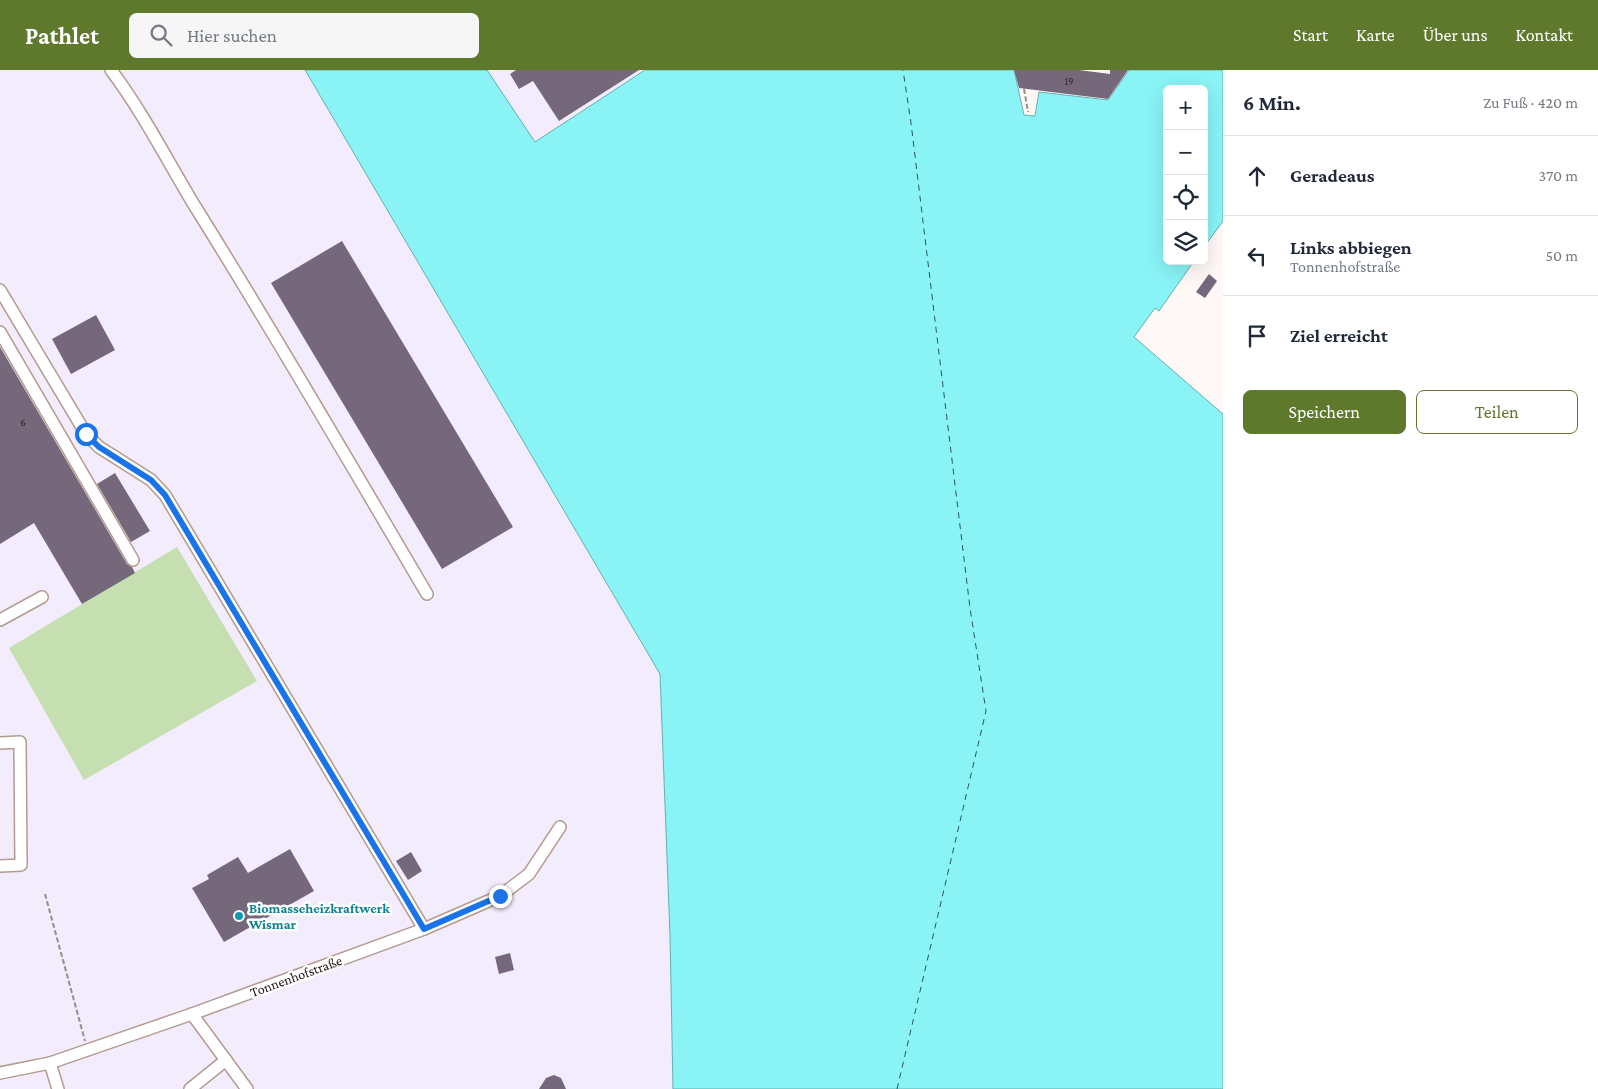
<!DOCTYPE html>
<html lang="de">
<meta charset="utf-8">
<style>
body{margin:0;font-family:"Crimson Pro",serif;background:#f6f6f7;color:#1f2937}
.controls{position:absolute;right:15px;top:15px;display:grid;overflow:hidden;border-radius:8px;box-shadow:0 5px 20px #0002}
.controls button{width:45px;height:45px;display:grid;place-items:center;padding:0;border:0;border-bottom:1px solid #e0e1e3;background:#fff;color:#1f2937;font:25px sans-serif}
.stop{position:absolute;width:15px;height:15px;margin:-11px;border:4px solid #1a73e8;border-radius:50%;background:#fff}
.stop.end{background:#1a73e8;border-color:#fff;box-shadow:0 1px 5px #0008}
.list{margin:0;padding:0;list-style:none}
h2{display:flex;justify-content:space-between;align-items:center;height:65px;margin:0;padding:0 20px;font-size:21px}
h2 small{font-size:16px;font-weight:400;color:#747a83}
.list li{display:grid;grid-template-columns:32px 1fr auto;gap:15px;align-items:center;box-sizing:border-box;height:80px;padding:0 20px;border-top:1px solid #e0e1e3}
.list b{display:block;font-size:19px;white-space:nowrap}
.list p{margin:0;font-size:16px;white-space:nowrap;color:#747a83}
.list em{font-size:16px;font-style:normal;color:#747a83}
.actions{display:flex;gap:10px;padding:15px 20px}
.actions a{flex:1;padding:11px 0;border:1px solid #5f792c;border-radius:8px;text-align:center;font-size:18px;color:#5f792c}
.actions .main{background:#5f792c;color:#fff}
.icon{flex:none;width:28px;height:28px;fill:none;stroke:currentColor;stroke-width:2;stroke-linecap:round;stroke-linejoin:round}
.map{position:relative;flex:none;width:1223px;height:1019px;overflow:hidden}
header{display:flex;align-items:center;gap:30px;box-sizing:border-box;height:70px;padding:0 25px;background:#5f792c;color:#fff}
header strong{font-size:24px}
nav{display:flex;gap:28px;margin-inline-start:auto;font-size:18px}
.search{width:350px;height:45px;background:#f6f6f7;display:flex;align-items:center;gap:12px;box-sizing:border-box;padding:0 18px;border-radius:8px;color:#747a83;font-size:19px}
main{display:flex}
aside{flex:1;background:#fff}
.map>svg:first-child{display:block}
.industrial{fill:#f3ecfd}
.green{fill:#c6dfb1}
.water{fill:#89f3f6;stroke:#67afb0}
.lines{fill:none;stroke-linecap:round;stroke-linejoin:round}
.ferry{stroke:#285759;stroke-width:1;stroke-dasharray:6 5;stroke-linecap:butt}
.building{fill:#76687b}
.minor-casing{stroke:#b39b8e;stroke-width:14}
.path{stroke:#958e8b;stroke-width:2;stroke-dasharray:5 2.5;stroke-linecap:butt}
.minor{stroke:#fff;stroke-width:11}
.route{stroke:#1a73e8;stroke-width:6}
.culture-dot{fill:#0f9aa8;stroke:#fff;stroke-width:2}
.labels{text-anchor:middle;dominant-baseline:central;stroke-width:5;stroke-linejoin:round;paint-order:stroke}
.number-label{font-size:11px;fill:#302628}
.culture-label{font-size:14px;font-weight:bold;fill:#0d838f;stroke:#fff;text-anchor:start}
.street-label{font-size:14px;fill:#19100c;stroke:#fff}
</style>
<header>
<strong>Pathlet</strong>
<div class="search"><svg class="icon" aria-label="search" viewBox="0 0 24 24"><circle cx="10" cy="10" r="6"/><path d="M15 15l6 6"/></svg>Hier suchen</div>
<nav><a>Start</a><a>Karte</a><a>Über uns</a><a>Kontakt</a></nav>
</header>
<main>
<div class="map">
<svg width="1223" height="1019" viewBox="0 0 1223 1019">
<rect width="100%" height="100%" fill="#fef9f6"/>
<!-- industrial -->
<g class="industrial">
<polygon points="0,0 305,0 660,604 670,865 673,1019 0,1019"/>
<polygon points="484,0 645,0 535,73"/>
</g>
<!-- green -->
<polygon class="green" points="177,477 257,611 84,710 9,578"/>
<!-- water -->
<polygon class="water" points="305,0 487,0 535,72 645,0 1014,0 1024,45 1035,46 1039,22 1108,30 1129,0 1223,0 1223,151 1204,177 1204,19 1167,19 1167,191 1194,191 1159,241 1155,238 1134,267 1223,344 1223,1019 673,1019 670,865 660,604"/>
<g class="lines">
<!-- ferry -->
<polyline class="ferry" points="897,1019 986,641 970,538 911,53 903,0"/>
</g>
<!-- building -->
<g class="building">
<polygon points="516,0 639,0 559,51 533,11 519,19 510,4"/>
<polygon points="1014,0 1079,0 1110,4 1110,0 1128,0 1108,29 1019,18"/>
<polygon points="342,171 513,457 442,499 271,213"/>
<polygon points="1209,204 1217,211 1205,228 1196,222"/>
<polygon points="96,245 115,280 71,304 52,269"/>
<polygon points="0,277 127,494 132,497 135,503 82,534 34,453 0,474"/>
<polygon points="115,403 150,461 131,472 97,414"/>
<polygon points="290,779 314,821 224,872 192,818 209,809 207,805 238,787 248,803"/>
<polygon points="411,782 422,801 408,810 396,791"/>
<polygon points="510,883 514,900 499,904 495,887"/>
<polygon points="554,1005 561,1008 566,1019 539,1019 546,1008"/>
</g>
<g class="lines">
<!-- minor casing -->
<g class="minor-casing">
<g id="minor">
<path d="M 111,0 C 144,44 168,92 196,138 C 276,266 351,395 427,524"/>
<polyline points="0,220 86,364 99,377 151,410 165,425 424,859"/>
<polyline points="0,262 133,490"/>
<polyline points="0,550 42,527"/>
<polyline points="0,673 20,672 21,795 0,796"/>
<polyline points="192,944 247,1019"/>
<polyline points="50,993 58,1019"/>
<polyline points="0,1003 50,993 192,944 424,859 500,826 529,804 560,757"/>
<polyline points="190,1019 226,990"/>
</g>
</g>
<!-- path -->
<g class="path">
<polyline points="1024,19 1028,42"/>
<polyline points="45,824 85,971"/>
</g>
<!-- minor -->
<use href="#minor" class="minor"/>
</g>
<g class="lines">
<!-- route -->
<polyline class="route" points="86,364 99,377 151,410 165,425 424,859 500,826"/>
</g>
<!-- markers -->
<circle class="culture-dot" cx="239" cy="846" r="5"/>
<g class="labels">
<!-- number labels -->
<g class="number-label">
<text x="1069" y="11">19</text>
<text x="23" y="352">6</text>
</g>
<!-- culture labels -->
<g class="culture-label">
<text x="249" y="838">Biomasseheizkraftwerk<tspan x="249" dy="16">Wismar</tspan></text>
</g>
<!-- street labels -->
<g class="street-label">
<text transform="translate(296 906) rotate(-20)">Tonnenhofstraße</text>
</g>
</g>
</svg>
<div class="controls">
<button>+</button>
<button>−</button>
<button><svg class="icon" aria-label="locate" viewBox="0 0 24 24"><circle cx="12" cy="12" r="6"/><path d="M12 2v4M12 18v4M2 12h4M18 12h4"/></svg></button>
<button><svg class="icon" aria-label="layers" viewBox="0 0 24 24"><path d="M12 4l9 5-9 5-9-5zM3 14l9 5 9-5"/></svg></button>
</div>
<div class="stop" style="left:86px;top:364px"></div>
<div class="stop end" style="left:500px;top:826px"></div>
</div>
<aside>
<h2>6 Min.<small>Zu Fuß · 420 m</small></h2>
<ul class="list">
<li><svg class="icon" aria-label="ahead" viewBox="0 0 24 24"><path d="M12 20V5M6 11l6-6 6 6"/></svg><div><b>Geradeaus</b></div><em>370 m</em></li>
<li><svg class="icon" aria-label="left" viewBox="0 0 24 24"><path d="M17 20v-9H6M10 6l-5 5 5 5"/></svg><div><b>Links abbiegen</b><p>Tonnenhofstraße</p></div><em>50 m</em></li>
<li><svg class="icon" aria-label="arrive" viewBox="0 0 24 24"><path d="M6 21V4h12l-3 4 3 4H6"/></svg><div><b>Ziel erreicht</b></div></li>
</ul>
<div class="actions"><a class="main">Speichern</a><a>Teilen</a></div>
</aside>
</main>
